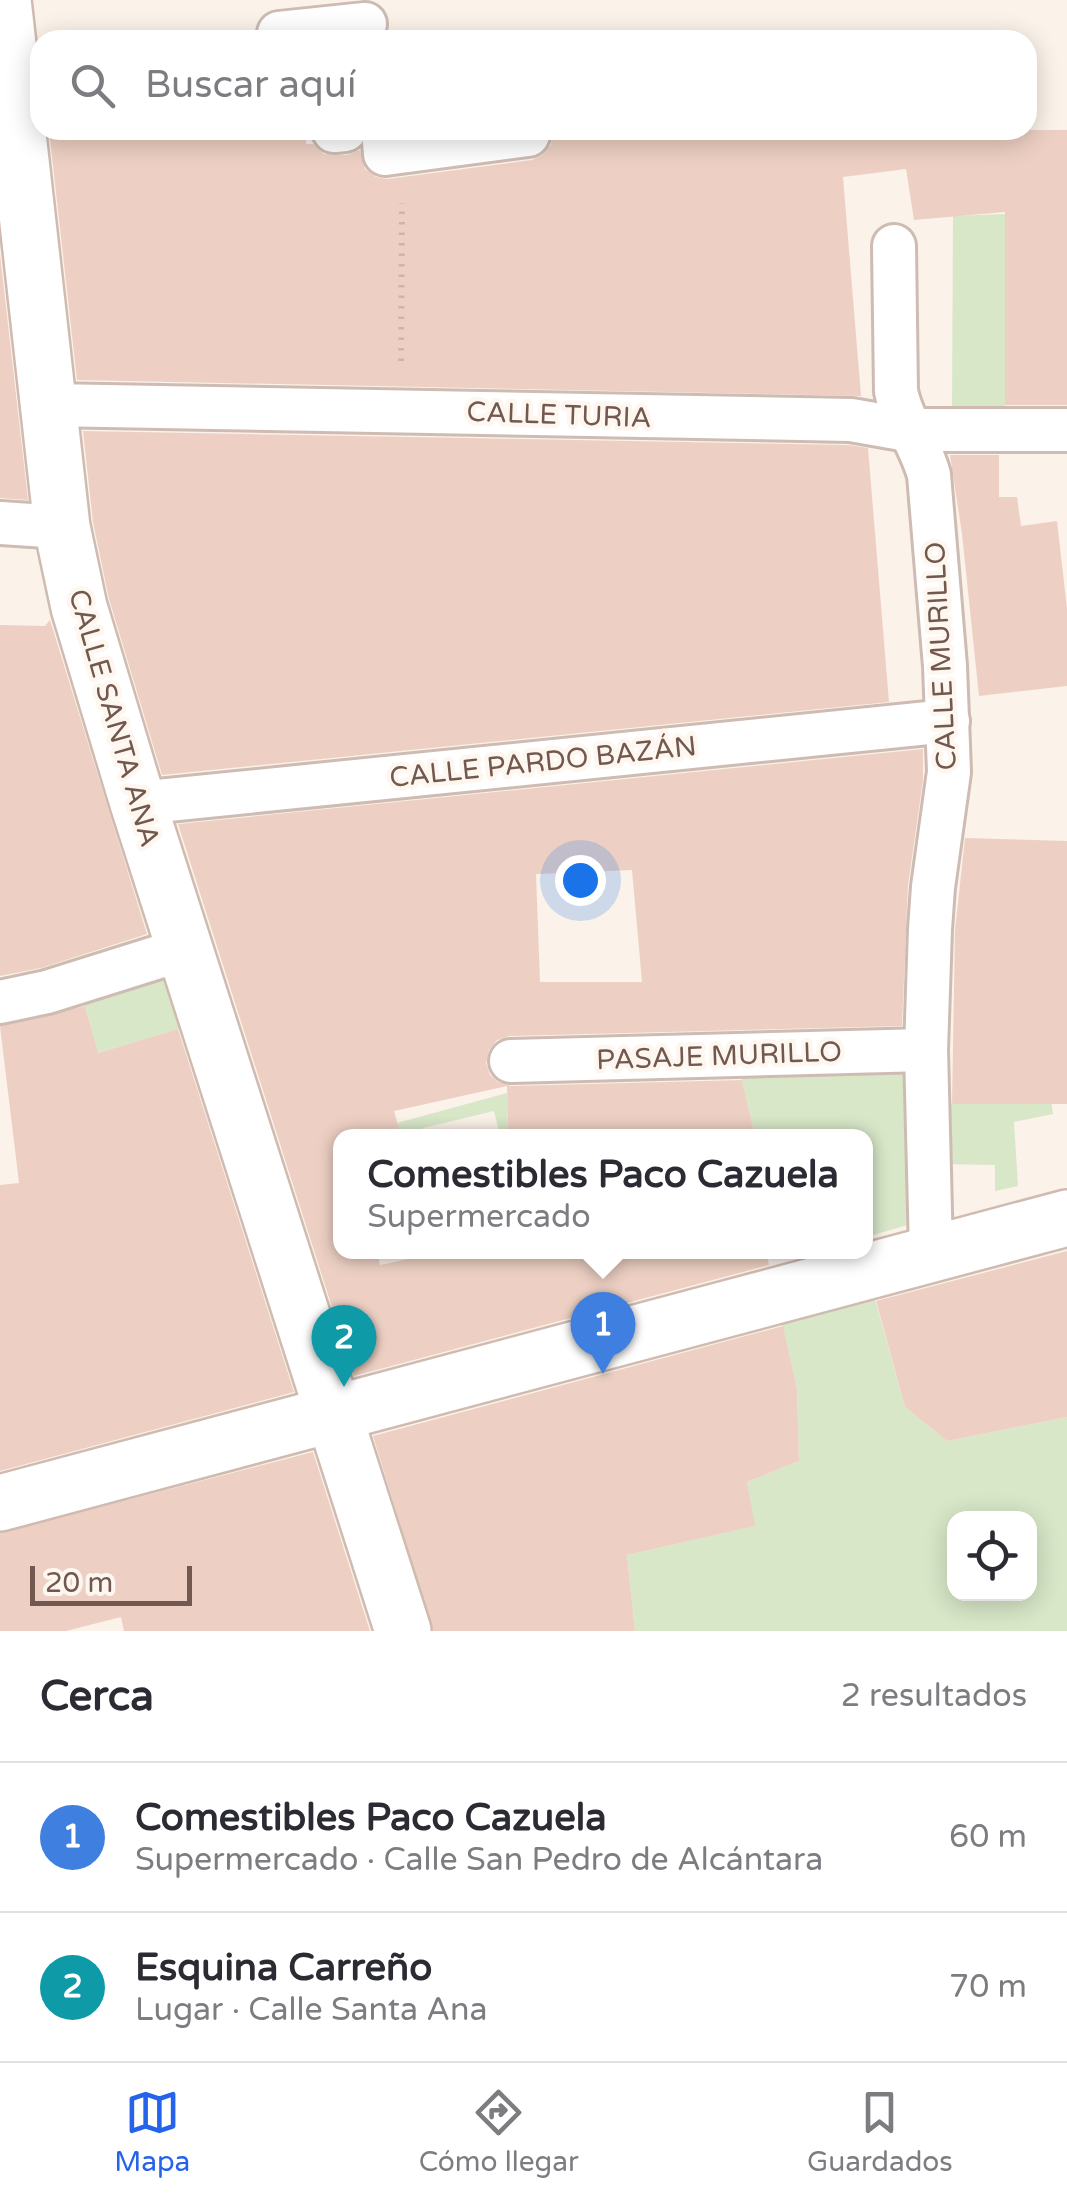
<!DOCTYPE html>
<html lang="es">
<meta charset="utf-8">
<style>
body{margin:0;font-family:"Varela Round",sans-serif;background:#f2f2f3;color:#2b2b33}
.controls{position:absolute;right:30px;bottom:30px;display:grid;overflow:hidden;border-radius:20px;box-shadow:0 5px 25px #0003}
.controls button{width:90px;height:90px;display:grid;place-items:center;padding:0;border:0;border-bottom:2px solid #e1e1e2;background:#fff;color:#2b2b33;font:50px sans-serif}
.scale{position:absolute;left:30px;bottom:25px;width:162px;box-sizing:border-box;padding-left:10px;border:5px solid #73584f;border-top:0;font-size:28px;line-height:35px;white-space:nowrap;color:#73584f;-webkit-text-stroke:8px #fdf7ef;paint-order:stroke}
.you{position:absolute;left:580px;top:880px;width:35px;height:35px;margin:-25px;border:8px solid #fff;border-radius:50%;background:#1a73e8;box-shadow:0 0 0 15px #1a73e833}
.badge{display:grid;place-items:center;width:65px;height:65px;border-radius:50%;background:#2563eb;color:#fff;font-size:32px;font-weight:700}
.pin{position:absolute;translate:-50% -82px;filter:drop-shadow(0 2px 5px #0008)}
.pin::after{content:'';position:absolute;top:52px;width:35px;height:30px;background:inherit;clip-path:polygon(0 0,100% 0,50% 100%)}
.popup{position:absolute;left:333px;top:1129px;width:540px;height:130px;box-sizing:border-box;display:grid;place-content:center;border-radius:20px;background:#fff;filter:drop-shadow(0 2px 8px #0005);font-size:32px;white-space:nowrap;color:#7c7c81}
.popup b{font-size:38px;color:#2b2b33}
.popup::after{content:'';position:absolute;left:50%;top:100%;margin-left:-20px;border:20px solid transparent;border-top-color:#fff}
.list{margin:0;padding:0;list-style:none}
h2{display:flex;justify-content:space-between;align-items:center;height:130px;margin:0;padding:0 40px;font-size:42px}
h2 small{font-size:32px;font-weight:400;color:#7c7c81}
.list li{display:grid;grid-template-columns:65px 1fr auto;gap:30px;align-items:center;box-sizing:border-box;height:150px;padding:0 40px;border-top:2px solid #e1e1e2}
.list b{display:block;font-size:38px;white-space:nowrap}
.list p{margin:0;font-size:32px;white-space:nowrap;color:#7c7c81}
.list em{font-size:32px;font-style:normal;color:#7c7c81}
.icon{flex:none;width:55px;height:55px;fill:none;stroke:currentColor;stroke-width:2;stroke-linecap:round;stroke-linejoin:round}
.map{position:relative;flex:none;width:1067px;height:1631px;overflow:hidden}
.search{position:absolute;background:#fff;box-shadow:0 5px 25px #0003;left:30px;right:30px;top:30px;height:110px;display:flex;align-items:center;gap:25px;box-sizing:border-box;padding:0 35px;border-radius:30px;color:#7c7c81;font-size:38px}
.sheet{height:430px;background:#fff}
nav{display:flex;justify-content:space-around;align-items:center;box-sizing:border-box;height:140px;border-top:2px solid #e1e1e2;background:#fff;font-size:28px;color:#7c7c81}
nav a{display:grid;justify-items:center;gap:5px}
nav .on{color:#2563eb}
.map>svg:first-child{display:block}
.green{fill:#d8e7c8;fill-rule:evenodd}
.building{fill:#edd0c3;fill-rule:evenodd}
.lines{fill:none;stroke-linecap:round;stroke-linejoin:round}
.street-casing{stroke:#cebcb3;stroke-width:48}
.secondary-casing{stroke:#d0bbb1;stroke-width:60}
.path{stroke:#d2b3a6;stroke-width:6;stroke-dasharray:2.5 8;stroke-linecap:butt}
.street{stroke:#fff;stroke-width:42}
.secondary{stroke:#fff;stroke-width:55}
.labels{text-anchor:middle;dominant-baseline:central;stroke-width:9;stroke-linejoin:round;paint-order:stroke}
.street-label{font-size:28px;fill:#73584f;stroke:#fdf7ef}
</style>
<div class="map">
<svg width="1067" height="1631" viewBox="0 0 1067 1631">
<rect width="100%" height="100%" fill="#fbf2e9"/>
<!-- green -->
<g class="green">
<polygon points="1005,214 1005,411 952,408 953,216"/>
<polygon points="172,965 192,1025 91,1055 90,1023 81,994"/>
<polygon points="915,1062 918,1222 866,1237 866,1136 755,1136 739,1068"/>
<polygon points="1046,1065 1053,1114 1014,1122 1018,1186 995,1191 995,1165 939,1164 940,1104 994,1104"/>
<polygon points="507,1093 508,1136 500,1136 494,1111 423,1128 425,1136 401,1136 397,1123"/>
<path d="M 874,1296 L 905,1407 L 947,1441 L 1067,1417 L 1067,1631 L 635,1631 L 627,1555 L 754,1526 L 747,1482 L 799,1461 L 797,1389 L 781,1319 ZM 954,1518 L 1030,1518 L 1030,1594 L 954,1594 Z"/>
</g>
<!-- building -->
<g class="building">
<polygon points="49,130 261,130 261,139 306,133 306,144 313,144 324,154 347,155 360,150 365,169 376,177 387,179 532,160 542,155 551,145 552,130 1067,130 1067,405 1005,405 1005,212 914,220 906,169 843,177 861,396 77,380"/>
<polygon points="0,254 28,500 0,498"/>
<polygon points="83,431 849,445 868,448 889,702 162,775 109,599 93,522"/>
<polygon points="950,455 999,455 999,497 1017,497 1021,526 1057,521 1067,609 1067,686 979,696 962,534"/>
<polygon points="50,620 147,934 41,968 0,976 0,625 45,626"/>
<path d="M 923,749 L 923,780 L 908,885 L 902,1026 L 510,1036 L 497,1040 L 489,1050 L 486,1063 L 490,1075 L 498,1082 L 511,1086 L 742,1080 L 755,1136 L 508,1136 L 507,1086 L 394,1111 L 401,1136 L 340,1136 L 340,1252 L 377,1252 L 380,1265 L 441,1252 L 766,1252 L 769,1265 L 354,1376 L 178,824 ZM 632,870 L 642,982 L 540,982 L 536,874 Z"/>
<polygon points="965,838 1067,841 1067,1104 952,1104 955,930"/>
<polygon points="85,1006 98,1053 178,1029 294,1392 0,1471 0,1185 19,1183 0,1026"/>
<polygon points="1067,1251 1067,1417 947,1441 905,1407 876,1301"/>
<polygon points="783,1326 797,1389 799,1461 747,1482 755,1526 627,1555 635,1631 433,1631 373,1436"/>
<polygon points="313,1452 370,1631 124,1631 121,1617 66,1631 0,1631 0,1533"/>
</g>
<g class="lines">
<!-- street casing -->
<g class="street-casing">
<g id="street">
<polyline points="279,33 365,24"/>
<polyline points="383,130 385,154 528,135"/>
<polyline points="334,131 345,130"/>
<path d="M 894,246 L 896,391 C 902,422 921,445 929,475 L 945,666 L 949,772 L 933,887 L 930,929 L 926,1050 L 931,1252"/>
<polyline points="50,405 851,420 908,430 1067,430"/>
<polyline points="0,523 62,527"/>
<polyline points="138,803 948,721"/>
<polyline points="0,1002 47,992 184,949"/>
<polyline points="511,1061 926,1050"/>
</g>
</g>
<!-- secondary casing -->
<g class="secondary-casing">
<g id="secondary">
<polyline points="3,0 62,527 79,607 138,803 403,1631"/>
<polyline points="0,1503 1067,1218"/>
</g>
</g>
<!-- path -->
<polyline class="path" points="401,361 402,203"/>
<!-- street -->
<use href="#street" class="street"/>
<!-- secondary -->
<use href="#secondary" class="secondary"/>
</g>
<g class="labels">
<!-- street labels -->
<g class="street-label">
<text transform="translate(559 415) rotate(2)">CALLE TURIA</text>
<text transform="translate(941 656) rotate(-93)">CALLE MURILLO</text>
<text transform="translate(114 718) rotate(74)">CALLE SANTA ANA</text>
<text transform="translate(543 762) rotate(-6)">CALLE PARDO BAZÁN</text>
<text transform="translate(719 1056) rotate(-2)">PASAJE MURILLO</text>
</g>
</g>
</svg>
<div class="controls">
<button><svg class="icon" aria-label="locate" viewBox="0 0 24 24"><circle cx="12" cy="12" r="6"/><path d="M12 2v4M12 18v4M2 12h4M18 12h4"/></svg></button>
</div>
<div class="scale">20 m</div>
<div class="you"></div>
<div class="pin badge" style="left:603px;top:1374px;background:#3f7fe0">1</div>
<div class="popup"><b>Comestibles Paco Cazuela</b>Supermercado</div>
<div class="pin badge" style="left:344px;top:1387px;background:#0f9aa8">2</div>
<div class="search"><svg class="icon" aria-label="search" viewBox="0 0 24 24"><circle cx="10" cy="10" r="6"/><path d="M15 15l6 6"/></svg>Buscar aquí</div>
</div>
<section class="sheet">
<h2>Cerca<small>2 resultados</small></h2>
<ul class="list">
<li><span class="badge" style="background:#3f7fe0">1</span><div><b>Comestibles Paco Cazuela</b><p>Supermercado · Calle San Pedro de Alcántara</p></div><em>60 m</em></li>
<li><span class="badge" style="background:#0f9aa8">2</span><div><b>Esquina Carreño</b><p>Lugar · Calle Santa Ana</p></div><em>70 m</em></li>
</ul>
</section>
<nav>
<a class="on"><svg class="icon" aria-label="map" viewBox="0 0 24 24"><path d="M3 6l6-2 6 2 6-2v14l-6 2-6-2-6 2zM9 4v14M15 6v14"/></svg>Mapa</a>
<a><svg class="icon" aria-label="directions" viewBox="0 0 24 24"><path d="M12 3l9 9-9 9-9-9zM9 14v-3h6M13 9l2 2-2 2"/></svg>Cómo llegar</a>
<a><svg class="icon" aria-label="saved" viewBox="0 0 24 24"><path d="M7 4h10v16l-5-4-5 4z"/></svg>Guardados</a>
</nav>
